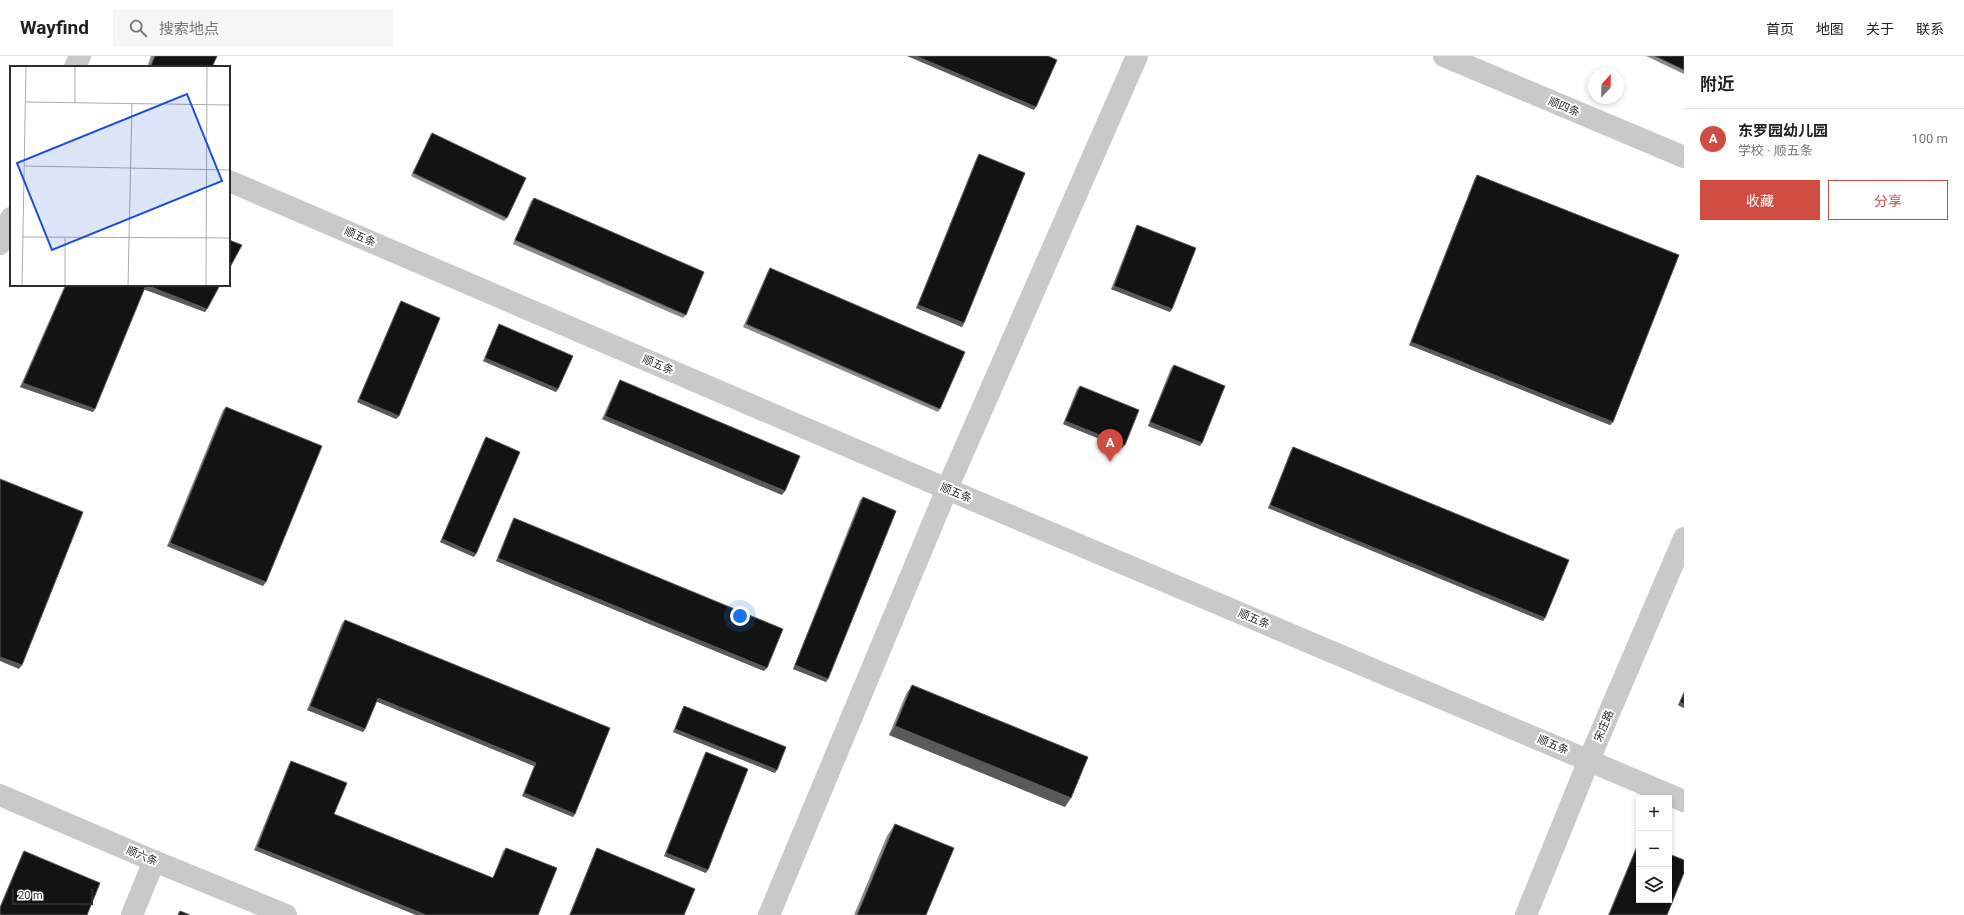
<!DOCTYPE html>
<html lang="zh">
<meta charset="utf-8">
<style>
body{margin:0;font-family:Roboto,"Noto Sans SC",sans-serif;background:#f6f6f6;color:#202124}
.controls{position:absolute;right:12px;bottom:12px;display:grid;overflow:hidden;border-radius:0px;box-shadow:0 2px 6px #0003}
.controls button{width:36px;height:36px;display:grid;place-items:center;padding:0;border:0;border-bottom:1px solid #e0e0e0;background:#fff;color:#202124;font:20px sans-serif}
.compass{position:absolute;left:1588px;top:12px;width:36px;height:36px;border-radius:50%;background:#fff;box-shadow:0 2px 6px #0003;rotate:22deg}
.scale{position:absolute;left:12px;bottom:10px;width:81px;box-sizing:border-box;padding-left:4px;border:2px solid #2c2c2c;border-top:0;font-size:11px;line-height:14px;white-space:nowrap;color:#2c2c2c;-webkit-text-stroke:3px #fff;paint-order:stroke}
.you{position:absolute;left:740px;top:560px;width:14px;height:14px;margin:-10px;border:3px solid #fff;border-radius:50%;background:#1a73e8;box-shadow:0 0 0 6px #1a73e833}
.badge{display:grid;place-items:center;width:26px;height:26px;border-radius:50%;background:#d04c41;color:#fff;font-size:13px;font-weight:700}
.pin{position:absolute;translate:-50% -33px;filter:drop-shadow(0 1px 2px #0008)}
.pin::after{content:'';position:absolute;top:21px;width:14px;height:12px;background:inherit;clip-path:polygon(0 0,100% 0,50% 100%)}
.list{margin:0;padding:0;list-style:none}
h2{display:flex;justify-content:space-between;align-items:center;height:52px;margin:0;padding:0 16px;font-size:17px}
h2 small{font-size:13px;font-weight:400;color:#757577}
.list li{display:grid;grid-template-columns:26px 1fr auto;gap:12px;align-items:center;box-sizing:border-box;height:60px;padding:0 16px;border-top:1px solid #e0e0e0}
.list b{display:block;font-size:15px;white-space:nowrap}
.list p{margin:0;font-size:13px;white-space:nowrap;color:#757577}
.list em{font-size:13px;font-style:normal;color:#757577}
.actions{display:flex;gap:8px;padding:12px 16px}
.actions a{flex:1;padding:9px 0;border:1px solid #d04c41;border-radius:0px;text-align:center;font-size:14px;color:#d04c41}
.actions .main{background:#d04c41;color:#fff}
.icon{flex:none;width:22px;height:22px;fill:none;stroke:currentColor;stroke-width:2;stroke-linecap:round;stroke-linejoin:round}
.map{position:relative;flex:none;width:1684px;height:859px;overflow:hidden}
header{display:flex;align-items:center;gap:24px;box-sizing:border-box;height:56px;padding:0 20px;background:#fff;border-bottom:1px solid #e0e0e0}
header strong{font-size:19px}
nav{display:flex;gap:22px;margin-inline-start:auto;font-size:14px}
.search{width:280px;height:36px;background:#f6f6f6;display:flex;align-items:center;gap:10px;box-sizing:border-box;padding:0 14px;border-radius:0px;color:#757577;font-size:15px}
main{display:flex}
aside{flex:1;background:#fff}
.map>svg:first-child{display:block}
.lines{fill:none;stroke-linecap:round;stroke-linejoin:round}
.minor{stroke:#c9c9c9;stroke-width:22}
.wall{fill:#898989}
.shaded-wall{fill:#5a5a5a}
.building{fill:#131313;stroke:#5a5a5a}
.labels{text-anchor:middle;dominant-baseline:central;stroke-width:4;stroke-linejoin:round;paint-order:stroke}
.street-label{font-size:11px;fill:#2c2c2c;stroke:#fff}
.inset-road{fill:none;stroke:#ababab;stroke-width:1}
.view{fill:#1d4ed8;fill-opacity:0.15;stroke:#1d4ed8;stroke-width:2}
.inset-edge{fill:none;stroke:#2c2c2c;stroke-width:2}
</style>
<header>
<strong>Wayfind</strong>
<div class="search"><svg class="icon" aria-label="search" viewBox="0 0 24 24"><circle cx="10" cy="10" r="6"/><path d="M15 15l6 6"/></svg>搜索地点</div>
<nav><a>首页</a><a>地图</a><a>关于</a><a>联系</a></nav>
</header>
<main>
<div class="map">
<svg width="1684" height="859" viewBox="0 0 1684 859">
<rect width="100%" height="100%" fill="#fff"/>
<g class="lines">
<!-- minor -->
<g class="minor">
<polyline points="1444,0 1684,101"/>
<polyline points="75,11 80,0"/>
<polyline points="229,125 947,433 1684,745"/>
<polyline points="0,188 11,162"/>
<polyline points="0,739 154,805 286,859"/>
<polyline points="132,859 154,805"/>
<polyline points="769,859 947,433 1137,0"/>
<polyline points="1526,859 1589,704 1684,482"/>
</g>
</g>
<!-- wall -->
<g class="wall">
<polygon points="151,0 217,0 212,11 147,11"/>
<polygon points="1646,0 1684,0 1684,18"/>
<polygon points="432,77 507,162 504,165 411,120 430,80"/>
<polygon points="979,98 964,267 962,271 916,252 977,101"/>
<polygon points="1477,119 1613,366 1610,369 1409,289 1475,122"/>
<polygon points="534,142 686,259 683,262 513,188 531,145"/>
<polygon points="1137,169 1170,256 1111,233 1135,173"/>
<polygon points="770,212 940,353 938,356 743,271 768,215"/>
<polygon points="65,229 220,229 205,256 144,233 95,353 93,356 20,331"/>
<polygon points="401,245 399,360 396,363 357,346 399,248"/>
<polygon points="499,268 558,333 556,336 483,305 497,272"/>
<polygon points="1174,309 1202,387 1200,390 1148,370 1171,312"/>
<polygon points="620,324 782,439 602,363 618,327"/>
<polygon points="1080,330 1125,389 1122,392 1063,368 1077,333"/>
<polygon points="226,351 263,530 167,490 223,354"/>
<polygon points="486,381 474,501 440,486 484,384"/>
<polygon points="1293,391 1545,562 1543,565 1268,452 1291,394"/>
<polygon points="863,441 826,626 793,613 860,444"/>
<polygon points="514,462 764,615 496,505 512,465"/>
<polygon points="345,564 610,672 575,758 573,761 522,740 534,710 376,645 365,673 363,676 307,654 342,567"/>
<polygon points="912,629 1065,751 889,679 906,638"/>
<polygon points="1684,635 1684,652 1678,649"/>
<polygon points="684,650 775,717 673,676 682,653"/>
<polygon points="706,696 706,817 664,800 704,699"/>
<polygon points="291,705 334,758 493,822 503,795 506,792 538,859 254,794 289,708"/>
<polygon points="895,768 926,859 854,859 887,780"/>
<polygon points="1639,786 1667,859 1608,859 1637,789"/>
<polygon points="597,792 684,859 569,859 595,795"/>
<polygon points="24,795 0,859 0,850 22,798"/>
</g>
<!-- shaded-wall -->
<g class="shaded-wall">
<polygon points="907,0 916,0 1036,51 1034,54"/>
<polygon points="146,229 207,253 205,256 143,233"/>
<polygon points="1114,230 1172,253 1170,256 1111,233"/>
<polygon points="918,249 964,267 962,271 916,252"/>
<polygon points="1411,286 1613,366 1610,369 1409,289"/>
<polygon points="485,302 558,333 556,336 483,305"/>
<polygon points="23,327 95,353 93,356 20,331"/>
<polygon points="359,343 399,360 396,363 357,346"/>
<polygon points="605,360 785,435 782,439 602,363"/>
<polygon points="1065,365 1125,389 1122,392 1063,368"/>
<polygon points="1150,366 1202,387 1200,390 1148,370"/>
<polygon points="1270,449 1545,562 1543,565 1268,452"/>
<polygon points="442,483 476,498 474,501 440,486"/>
<polygon points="170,487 266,526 263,530 167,490"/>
<polygon points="498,502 767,612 764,615 496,505"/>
<polygon points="0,601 22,609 19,613 0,605"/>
<polygon points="795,609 828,623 826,626 793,613"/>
<polygon points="378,642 536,707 534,710 375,645"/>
<polygon points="1680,646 1684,648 1684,652 1678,649"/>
<polygon points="310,650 365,673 363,676 307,654"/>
<polygon points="895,670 1071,742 1065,751 889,679"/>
<polygon points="675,673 777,714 775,717 673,676"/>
<polygon points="524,737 575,758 573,761 522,740"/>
<polygon points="257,791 426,859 416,859 254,794"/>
<polygon points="666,797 708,814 706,817 664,800"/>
</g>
<!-- building -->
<g class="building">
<polygon points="155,0 217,0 212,11 150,11"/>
<polygon points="916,0 1048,0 1057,4 1036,51"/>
<polygon points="1655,0 1684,0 1684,14"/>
<polygon points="432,77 526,122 507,162 413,117"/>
<polygon points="979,98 1025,117 964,267 918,249"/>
<polygon points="1477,119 1679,199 1613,366 1411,286"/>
<polygon points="534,142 704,216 686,259 515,184"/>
<polygon points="1137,169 1196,192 1172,253 1114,230"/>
<polygon points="229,184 242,189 229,213"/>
<polygon points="770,212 965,296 940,353 746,268"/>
<polygon points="66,229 220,229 207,253 146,229 95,353 23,327"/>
<polygon points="401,245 440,262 399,360 359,343"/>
<polygon points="499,268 573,300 558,333 485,302"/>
<polygon points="1174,309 1225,330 1202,387 1150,366"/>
<polygon points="620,324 800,400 785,435 605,360"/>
<polygon points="1080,330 1139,354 1125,389 1065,365"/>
<polygon points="226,351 322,390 266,526 170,487"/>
<polygon points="486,381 520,396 476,498 442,483"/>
<polygon points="1293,391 1569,504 1545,562 1270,449"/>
<polygon points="0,423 83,456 22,609 0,601"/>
<polygon points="863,441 896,455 828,623 795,609"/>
<polygon points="514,462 783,573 767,612 498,502"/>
<polygon points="345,564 610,672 575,758 524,737 536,707 378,642 365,673 310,650"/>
<polygon points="912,629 1088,701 1071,742 895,670"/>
<polygon points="1684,637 1684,648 1680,646"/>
<polygon points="684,650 786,691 777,714 675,673"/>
<polygon points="706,696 748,713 708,814 666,797"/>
<polygon points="291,705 347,727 334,758 493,822 506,792 557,812 538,859 426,859 257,791"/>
<polygon points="895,768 954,792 926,859 857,859"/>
<polygon points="1639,786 1639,844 1669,844 1669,798 1684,804 1684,817 1667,859 1609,859"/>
<polygon points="597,792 695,833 684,859 570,859"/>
<polygon points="24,795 100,827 87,859 0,859 0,852"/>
<polygon points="180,855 190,859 178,859"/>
</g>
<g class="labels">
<!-- street labels -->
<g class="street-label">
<text transform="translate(1564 51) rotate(23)">顺四条</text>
<text transform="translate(360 181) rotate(23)">顺五条</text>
<text transform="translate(658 309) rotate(23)">顺五条</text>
<text transform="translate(956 437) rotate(23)">顺五条</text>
<text transform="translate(1254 563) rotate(23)">顺五条</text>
<text transform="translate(1604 670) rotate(-67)">宋庄路</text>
<text transform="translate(1553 689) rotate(23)">顺五条</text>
<text transform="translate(142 800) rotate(23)">顺六条</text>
</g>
</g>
<!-- overview -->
<g transform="translate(10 10)">
<rect width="220" height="220" fill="#fff"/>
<path class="inset-road" d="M 15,36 L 220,39M 65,37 L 65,0M 15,100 L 220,104M 13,171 L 220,172M 12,220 L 16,0M 55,220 L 55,172M 118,220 L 122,37M 196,220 L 197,0"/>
<path class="view" d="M 177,28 L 212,115 L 42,184 L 7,97 Z"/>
<rect width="220" height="220" class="inset-edge"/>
</g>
</svg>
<div class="controls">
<button>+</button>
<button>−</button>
<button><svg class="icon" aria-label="layers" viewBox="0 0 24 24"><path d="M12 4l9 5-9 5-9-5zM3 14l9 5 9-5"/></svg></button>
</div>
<svg class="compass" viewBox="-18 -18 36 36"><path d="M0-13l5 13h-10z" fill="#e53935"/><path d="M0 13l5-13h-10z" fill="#757577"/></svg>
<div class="scale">20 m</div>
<div class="you"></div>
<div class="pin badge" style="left:1110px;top:406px">A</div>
</div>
<aside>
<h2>附近<small></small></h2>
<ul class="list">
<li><span class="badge">A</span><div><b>东罗园幼儿园</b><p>学校 · 顺五条</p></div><em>100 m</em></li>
</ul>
<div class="actions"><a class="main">收藏</a><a>分享</a></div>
</aside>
</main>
